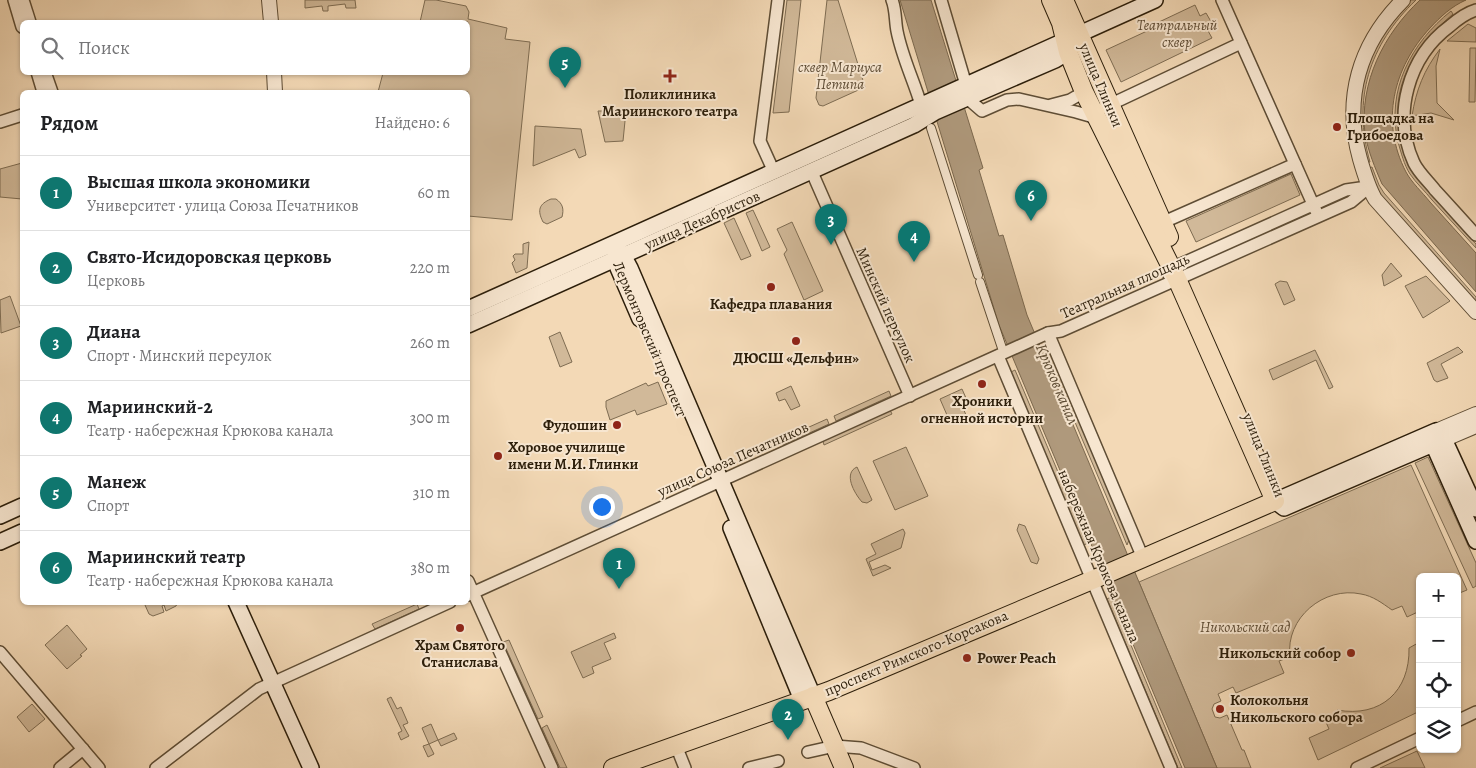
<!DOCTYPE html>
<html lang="ru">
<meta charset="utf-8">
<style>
body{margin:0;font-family:Alegreya,serif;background:#f2f2f2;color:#202124}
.controls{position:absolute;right:15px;bottom:15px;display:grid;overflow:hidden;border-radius:8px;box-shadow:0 1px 4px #0004}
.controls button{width:45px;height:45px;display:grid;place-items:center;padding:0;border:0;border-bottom:1px solid #e0e0e0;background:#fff;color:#202124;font:25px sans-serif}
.you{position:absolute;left:601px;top:506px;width:18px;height:18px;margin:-12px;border:4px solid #fff;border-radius:50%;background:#1a73e8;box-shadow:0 0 0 8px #1a73e833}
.badge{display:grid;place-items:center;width:32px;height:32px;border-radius:50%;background:#0f766e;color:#fff;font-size:16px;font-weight:700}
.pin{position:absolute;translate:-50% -41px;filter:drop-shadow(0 1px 2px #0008)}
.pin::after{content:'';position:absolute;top:26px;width:18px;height:15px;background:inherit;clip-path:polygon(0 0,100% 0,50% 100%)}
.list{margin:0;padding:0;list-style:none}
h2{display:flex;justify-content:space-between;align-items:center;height:65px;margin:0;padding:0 20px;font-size:21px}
h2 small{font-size:16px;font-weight:400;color:#757577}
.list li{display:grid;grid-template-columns:32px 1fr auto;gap:15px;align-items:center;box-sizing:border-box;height:75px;padding:0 20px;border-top:1px solid #e0e0e0}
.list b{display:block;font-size:19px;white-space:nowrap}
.list p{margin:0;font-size:16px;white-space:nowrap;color:#757577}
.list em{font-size:16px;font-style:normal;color:#757577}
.icon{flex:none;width:28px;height:28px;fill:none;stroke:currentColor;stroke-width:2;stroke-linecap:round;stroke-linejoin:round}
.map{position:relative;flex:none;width:1476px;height:768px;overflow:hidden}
.search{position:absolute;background:#fff;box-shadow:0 1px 4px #0004;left:20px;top:20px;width:450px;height:55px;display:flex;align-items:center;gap:12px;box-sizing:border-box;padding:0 18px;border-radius:8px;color:#757577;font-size:19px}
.panel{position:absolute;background:#fff;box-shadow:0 1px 4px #0004;left:20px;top:90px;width:450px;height:515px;border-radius:8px}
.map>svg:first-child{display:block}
.green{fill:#d1b999;stroke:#7e6c52}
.water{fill:#af997c;stroke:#7b684e}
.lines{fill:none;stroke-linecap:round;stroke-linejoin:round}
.pedestrian-casing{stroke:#5e4d35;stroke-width:10}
.minor-casing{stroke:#5e4d35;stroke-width:14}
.tertiary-casing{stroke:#5e4d35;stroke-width:16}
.secondary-casing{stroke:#2c1e0a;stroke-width:18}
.primary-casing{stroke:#2c1e0a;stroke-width:20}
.pedestrian{stroke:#f7e6d0;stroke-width:8}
.minor{stroke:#f7e6d0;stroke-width:11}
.tertiary{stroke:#f7e6d0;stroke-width:14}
.secondary{stroke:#f7e6d0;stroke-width:15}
.primary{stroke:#f3d9b6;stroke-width:18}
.poi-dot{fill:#8f2418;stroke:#f7e6d0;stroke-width:2}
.labels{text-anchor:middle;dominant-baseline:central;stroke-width:4;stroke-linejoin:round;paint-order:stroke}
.park-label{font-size:15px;font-style:italic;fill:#5e4c35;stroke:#f7e6d0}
.street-label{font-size:15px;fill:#2c1e0a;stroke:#f7e6d0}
.poi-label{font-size:15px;font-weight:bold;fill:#2c1e0a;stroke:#f7e6d0}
.water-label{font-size:16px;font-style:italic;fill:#5a4932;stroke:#f7e6d0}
</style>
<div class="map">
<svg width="1476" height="768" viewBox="0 0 1476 768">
<rect width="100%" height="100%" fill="#f3d9b6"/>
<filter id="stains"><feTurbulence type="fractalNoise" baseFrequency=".004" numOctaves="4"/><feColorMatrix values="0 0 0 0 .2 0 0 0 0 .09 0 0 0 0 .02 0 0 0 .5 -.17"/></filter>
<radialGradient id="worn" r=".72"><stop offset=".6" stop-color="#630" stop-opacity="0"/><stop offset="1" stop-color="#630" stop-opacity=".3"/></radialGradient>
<!-- green -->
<g class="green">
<polygon points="305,0 355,0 356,8 346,8 345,4 328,6 328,11 323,11 322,6 305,8"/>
<polygon points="425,0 436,0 466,6 469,12 468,19 507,28 505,39 530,42 512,220 468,216 468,92 378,92 383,73 468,72 468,22 420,22"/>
<polygon points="787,0 801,0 789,112 773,113"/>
<polygon points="827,0 838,0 865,87 823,106 819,105 816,98"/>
<path d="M 1411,0 L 1416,0 C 1369,45 1352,99 1370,162 L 1366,163 C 1362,145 1358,124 1359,105 C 1361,66 1383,27 1411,0 Z"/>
<polygon points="1195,5 1200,16 1206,13 1213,25 1207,29 1212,38 1121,82 1106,50 1160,25 1159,22"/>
<path d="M 1451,11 L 1453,14 C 1414,47 1388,88 1401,140 C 1403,151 1406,163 1412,172 C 1419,182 1427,190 1435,198 C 1449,213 1462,229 1476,244 L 1476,248 C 1461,232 1447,216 1432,200 C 1425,191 1416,183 1410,174 C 1404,165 1401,152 1398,142 C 1386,90 1411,43 1451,11 Z"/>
<polygon points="1468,24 1476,28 1476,42 1447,41"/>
<polygon points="1470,48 1476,48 1475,102 1469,102"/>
<path d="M 1440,49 L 1436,66 L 1437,103 L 1454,120 L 1431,113 L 1412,116 C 1416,90 1424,70 1440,49 Z"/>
<polygon points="598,111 626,111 623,141 605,142"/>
<polygon points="535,126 581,129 586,155 579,158 575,149 533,166"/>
<polygon points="22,163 22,199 0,197 0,169"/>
<polygon points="1372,167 1379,185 1384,193 1476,297 1476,303 1381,196 1368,168"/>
<polygon points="1291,174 1300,195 1196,242 1186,221"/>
<path d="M 551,199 L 556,199 C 563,204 564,209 562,217 L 547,224 L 543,222 C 537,210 539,204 551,199 Z"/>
<polygon points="753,210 770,247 762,251 746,213"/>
<polygon points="734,218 751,256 741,260 724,223"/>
<polygon points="792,222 823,291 804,300 784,254 787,250 777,229"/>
<polygon points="529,242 527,268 516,273 512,263 515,260 513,256 515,254 523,254 523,244"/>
<polygon points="1391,263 1402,276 1384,286 1382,275"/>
<polygon points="1426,276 1450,301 1423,318 1405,286"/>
<polygon points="1280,281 1287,282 1295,300 1284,305 1275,284"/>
<polygon points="10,296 21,326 1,333 0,300"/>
<polygon points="560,332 572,362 560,367 549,337"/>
<polygon points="1458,347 1463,352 1441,364 1448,378 1437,382 1434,380 1427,363"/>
<polygon points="1044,349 1051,354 1129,540 1127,545"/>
<polygon points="1315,350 1333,387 1329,389 1316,360 1273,380 1269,370"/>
<polygon points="1015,370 1088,543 1084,545 1011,372"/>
<polygon points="658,382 667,404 637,415 635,410 610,420 606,407 606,401 646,383 648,386"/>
<polygon points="791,386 800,406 791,410 785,399 779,401 776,393"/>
<polygon points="962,389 966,398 960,401 966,415 950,422 940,399"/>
<polygon points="889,391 891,396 836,421 834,416"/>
<polygon points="890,410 892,414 824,445 823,441"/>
<polygon points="827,419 829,424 783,445 780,440"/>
<polygon points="906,447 928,496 895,510 873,461"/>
<polygon points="1428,457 1476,563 1476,586 1473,588 1415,463"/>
<path d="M 1411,465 L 1467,590 L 1457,594 L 1457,577 L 1420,577 L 1420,611 L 1407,617 L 1402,606 L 1392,610 C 1382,603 1373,596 1361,594 C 1324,586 1285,618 1290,657 L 1279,661 L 1284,673 L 1236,693 L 1233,687 L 1218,694 L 1221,701 L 1214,704 L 1212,709 L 1215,717 L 1220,718 L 1227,715 L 1242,750 L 1244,750 L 1251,768 L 1217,768 L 1139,582 Z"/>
<path d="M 857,467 L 872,500 L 867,503 L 862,502 C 854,493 843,473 857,467 Z"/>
<polygon points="1019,524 1025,526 1039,559 1037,564 1031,562 1017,530"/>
<polygon points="903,529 905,533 901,548 869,562 872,570 885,565 891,568 873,576 866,559 876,554 871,544"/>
<polygon points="1111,597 1182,768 1178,768 1107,599"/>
<polygon points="148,602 177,602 177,604 176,606 166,611 164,605 162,606 164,612 153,616 149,614 145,605"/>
<polygon points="417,604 419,609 375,629 372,624"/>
<polygon points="67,625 87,649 80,655 82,656 67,669 45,645"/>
<polygon points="614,633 616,638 604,643 611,659 592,667 594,673 583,678 571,652"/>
<polygon points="509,640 543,717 538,719 503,642"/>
<path d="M 1418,643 L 1420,647 L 1420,711 L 1318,760 L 1309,738 L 1329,729 L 1325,720 L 1337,715 L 1337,710 C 1381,718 1410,691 1409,648 Z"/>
<polygon points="391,697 397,709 401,707 408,723 403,725 409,736 401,740 398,733 402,731 387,699"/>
<polygon points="32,704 45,719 29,732 17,717"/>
<polygon points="431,724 438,740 454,733 457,739 441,746 438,740 429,744 434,754 428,757 423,746 429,744 422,728"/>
<polygon points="547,725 567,768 560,768 542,728"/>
<polygon points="1417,751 1425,768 1380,768"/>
</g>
<!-- water -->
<g class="water">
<polygon points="900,0 931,0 983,168 979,170 999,236 1003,235 1027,315 1217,768 1185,768 999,325"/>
<path d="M 1420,0 L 1466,0 C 1452,6 1440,17 1430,28 C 1393,68 1380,122 1406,172 C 1412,183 1422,192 1430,202 C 1445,219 1461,236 1476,253 L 1476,292 L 1382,184 C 1375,168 1368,151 1365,134 C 1359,82 1384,34 1420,0 Z"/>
</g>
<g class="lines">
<!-- pedestrian casing -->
<g class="pedestrian-casing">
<g id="pedestrian">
<polyline points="931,128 978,275"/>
<polyline points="980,282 1002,348"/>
</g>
</g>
<!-- minor casing -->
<g class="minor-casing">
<g id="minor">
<polyline points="14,0 22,27"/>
<polyline points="23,0 30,22"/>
<path d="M 892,0 C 896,10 895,21 897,31 C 902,57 914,81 921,105"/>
<polyline points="941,0 966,85"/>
<polyline points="1222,0 1316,211"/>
<path d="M 1476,10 C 1466,13 1458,19 1450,26 C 1408,57 1392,115 1414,163 C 1419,173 1428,181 1435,190 C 1449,205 1462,220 1476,235"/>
<polyline points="37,72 43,92"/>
<polyline points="45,72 52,92"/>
<polyline points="967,98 982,111 1007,100 1019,99 1076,112 1097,118"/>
<polyline points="1051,105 1070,100 1084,92"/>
<polyline points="1105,107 1241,43"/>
<polyline points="0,122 22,115"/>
<polyline points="811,170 910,396"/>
<polyline points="774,172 760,141 778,0"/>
<polyline points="1157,225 1295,164"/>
<polyline points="1169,275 1173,273 1181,264 1346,190 1367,187"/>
<polyline points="1048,333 1143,558"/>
<polyline points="998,356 1171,768"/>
<polyline points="468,581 552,768"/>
<polyline points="468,595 1048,333 1061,331 1351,202 1369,187"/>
<polyline points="0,652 99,768"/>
<polyline points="1457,721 1476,712"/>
<polyline points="808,752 835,746 861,748 914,768"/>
<polyline points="679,753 685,768"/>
<polyline points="60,768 83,749"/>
<polyline points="156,768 259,689 450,602"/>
<polyline points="749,768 778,761"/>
<polyline points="1357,768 1420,738"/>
</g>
</g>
<!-- tertiary casing -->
<g class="tertiary-casing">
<g id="tertiary">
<polyline points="269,0 271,22"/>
<path d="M 1403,0 C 1359,44 1343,99 1360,159 C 1364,173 1368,187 1375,199 L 1476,312"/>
<polyline points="274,72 275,92"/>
<polyline points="1433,441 1436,431 1476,414"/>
<polyline points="1436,443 1476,426"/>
</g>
</g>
<!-- secondary casing -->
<g class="secondary-casing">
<g id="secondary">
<polyline points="614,249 618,268 640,319"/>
<polyline points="618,249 623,255 630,268 813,696"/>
<polyline points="468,309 1155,0"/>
<polyline points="468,325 914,125 935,112 1055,60 1068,52 1075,42"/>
<polyline points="1476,509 1444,439 1436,431 1275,501 1284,508 1433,444 1476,541"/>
<polyline points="0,516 22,506"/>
<polyline points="731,528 802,700"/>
<polyline points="0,542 22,532"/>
<polyline points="236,602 311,768"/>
</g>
</g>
<!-- primary casing -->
<g class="primary-casing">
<g id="primary">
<polyline points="1064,0 1169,237"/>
<polyline points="813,696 844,768"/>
<polyline points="613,768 829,691 1104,575 1275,501 1177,279 1084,92 1068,52 1061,23 1051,0"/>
</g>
</g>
<!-- pedestrian -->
<use href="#pedestrian" class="pedestrian"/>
<!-- minor -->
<use href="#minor" class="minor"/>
<!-- tertiary -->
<use href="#tertiary" class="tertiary"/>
<!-- secondary -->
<use href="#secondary" class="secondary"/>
<!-- primary -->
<use href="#primary" class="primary"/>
</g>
<!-- markers -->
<g class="poi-dot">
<path d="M667.5 68.5h5v5h5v5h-5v5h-5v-5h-5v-5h5z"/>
<circle cx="1337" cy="127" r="5"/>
<circle cx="771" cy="287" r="5"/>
<circle cx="796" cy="341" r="5"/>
<circle cx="982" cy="384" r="5"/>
<circle cx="617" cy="425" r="5"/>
<circle cx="498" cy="456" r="5"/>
<circle cx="460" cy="628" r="5"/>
<circle cx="1351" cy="653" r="5"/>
<circle cx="967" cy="658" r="5"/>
<circle cx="1220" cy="709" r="5"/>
</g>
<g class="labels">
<!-- park labels -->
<g class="park-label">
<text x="1177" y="25">Театральный<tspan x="1177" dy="17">сквер</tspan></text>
<text x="840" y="67">сквер Мариуса<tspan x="840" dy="17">Петипа</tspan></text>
<text x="1245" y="627">Никольский сад</text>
</g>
<!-- street labels -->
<g class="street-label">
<text transform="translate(1101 85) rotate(67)">улица Глинки</text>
<text transform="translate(702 220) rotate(-24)">улица Декабристов</text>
<text transform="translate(1125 286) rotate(-24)">Театральная площадь</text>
<text transform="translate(886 305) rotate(66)">Минский переулок</text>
<text transform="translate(650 339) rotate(67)">Лермонтовский проспект</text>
<text transform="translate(1264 455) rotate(68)">улица Глинки</text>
<text transform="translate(733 459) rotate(-24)">улица Союза Печатников</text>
<text transform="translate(1099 556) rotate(67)">набережная Крюкова канала</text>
<text transform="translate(916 653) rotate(-23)">проспект Римского-Корсакова</text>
</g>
<!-- poi labels -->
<g class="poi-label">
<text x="670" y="94">Поликлиника<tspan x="670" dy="17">Мариинского театра</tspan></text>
<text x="1347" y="118" text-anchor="start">Площадка на<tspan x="1347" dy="17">Грибоедова</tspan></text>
<text x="771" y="304">Кафедра плавания</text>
<text x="796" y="358">ДЮСШ «Дельфин»</text>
<text x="982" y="401">Хроники<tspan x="982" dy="17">огненной истории</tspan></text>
<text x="607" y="425" text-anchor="end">Фудошин</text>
<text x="508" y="447" text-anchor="start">Хоровое училище<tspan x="508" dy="17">имени М.И. Глинки</tspan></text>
<text x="460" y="645">Храм Святого<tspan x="460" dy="17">Станислава</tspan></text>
<text x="1341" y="653" text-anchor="end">Никольский собор</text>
<text x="977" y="658" text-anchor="start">Power Peach</text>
<text x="1230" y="700" text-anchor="start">Колокольня<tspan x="1230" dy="17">Никольского собора</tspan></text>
</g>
<!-- water labels -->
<g class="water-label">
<text transform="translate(1057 384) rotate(67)">Крюков канал</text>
</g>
</g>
<rect width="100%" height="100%" filter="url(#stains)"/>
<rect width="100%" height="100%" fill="url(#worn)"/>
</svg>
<div class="controls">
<button>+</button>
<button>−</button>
<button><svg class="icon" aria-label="locate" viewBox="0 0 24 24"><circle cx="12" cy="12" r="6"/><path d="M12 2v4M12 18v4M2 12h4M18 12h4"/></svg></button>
<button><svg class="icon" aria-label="layers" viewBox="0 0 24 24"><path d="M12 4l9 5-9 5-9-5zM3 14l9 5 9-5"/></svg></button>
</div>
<div class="you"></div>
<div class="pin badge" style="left:619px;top:589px">1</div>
<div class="pin badge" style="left:788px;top:740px">2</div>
<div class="pin badge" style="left:831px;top:245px">3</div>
<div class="pin badge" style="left:914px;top:262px">4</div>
<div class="pin badge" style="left:565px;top:88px">5</div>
<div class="pin badge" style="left:1031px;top:221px">6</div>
<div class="search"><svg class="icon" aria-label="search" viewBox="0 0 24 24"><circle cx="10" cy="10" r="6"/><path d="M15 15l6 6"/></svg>Поиск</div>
<section class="panel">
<h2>Рядом<small>Найдено: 6</small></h2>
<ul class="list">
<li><span class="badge">1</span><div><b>Высшая школа экономики</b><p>Университет · улица Союза Печатников</p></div><em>60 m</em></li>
<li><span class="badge">2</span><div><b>Свято-Исидоровская церковь</b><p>Церковь</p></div><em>220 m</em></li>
<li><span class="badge">3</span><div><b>Диана</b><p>Спорт · Минский переулок</p></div><em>260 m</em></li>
<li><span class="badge">4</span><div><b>Мариинский-2</b><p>Театр · набережная Крюкова канала</p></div><em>300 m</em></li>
<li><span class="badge">5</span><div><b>Манеж</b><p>Спорт</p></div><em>310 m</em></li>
<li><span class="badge">6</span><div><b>Мариинский театр</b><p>Театр · набережная Крюкова канала</p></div><em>380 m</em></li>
</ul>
</section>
</div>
